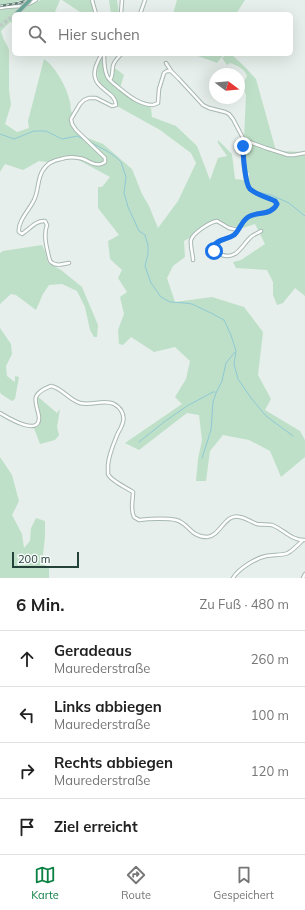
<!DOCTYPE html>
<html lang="de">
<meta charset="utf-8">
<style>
body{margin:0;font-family:Mulish,sans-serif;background:#f2f2f2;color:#222}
.compass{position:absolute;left:209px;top:68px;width:36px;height:36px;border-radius:50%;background:#fff;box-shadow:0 4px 16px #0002;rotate:106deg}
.scale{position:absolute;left:12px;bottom:10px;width:67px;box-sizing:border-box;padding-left:4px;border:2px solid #24423a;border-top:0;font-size:11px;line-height:14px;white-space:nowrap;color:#24423a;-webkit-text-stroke:3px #f7fbf9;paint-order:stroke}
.stop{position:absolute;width:12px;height:12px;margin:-9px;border:3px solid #1a73e8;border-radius:50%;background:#fff}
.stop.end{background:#1a73e8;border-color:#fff;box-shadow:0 1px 4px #0008}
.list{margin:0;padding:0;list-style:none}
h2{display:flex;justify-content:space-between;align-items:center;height:52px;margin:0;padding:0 16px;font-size:17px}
h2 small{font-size:13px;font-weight:400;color:#767676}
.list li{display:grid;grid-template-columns:26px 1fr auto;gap:12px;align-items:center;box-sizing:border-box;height:56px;padding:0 16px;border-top:1px solid #e0e0e0}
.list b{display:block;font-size:15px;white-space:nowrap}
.list p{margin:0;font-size:13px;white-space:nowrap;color:#767676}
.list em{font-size:13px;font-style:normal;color:#767676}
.icon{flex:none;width:22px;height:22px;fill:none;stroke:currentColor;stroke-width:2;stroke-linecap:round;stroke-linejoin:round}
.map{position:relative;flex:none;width:305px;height:578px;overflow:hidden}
.search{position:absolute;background:#fff;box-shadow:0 4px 16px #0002;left:12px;right:12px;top:12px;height:44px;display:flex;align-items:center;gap:10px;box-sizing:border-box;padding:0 14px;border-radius:6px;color:#767676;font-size:15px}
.sheet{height:276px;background:#fff}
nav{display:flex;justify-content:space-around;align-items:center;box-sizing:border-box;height:56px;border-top:1px solid #e0e0e0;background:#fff;font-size:11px;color:#767676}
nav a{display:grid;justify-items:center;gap:2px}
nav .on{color:#0b8043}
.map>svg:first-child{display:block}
.green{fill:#bfe0c8}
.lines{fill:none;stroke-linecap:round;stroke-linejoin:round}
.stream{stroke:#8ec9d4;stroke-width:1}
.primary-tunnel{stroke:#bfccc8;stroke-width:3.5;stroke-dasharray:3.5 2;stroke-linecap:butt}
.minor-casing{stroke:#a8b8b2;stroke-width:4.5}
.primary-casing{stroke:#c2cac8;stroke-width:5.5}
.minor{stroke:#fff;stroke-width:2.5}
.primary{stroke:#6aa596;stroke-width:3.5}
.rail-casing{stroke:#5f7d75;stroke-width:2.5}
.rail{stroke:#f7fbf9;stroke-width:1;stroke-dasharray:3;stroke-linecap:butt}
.primary-bridge-casing{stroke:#c2cac8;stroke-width:5.5;stroke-linecap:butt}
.primary-bridge{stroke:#6aa596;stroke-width:3.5}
.route{stroke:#1a73e8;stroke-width:5}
</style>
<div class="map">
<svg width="305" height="578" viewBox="0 0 305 578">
<rect width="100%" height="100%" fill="#e6efeb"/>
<!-- green -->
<g class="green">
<polygon points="0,0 24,0 0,5"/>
<polygon points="41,0 60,0 54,14 19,14 26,7"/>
<polygon points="62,0 93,0 96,14 80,14 80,12"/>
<polygon points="109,0 117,0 119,14 111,14"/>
<polygon points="177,0 245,0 236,14 173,14"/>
<path d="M 8,8 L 20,8 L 15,12 L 17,14 L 14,14 L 14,24 L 10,22 L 1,31 L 3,38 L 8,47 L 9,50 L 9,90 L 11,105 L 5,124 L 17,132 L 29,128 L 28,121 L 44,59 C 56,67 67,88 70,102 C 71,107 70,111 73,114 L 71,118 L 70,124 L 71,126 L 80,135 L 103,144 L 132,169 L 142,194 L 149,206 L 158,228 L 178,201 L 196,163 L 191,153 L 160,130 L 117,106 L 117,100 C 100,84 92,81 101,57 L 104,72 L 110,81 L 113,77 L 114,69 L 116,69 L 124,75 L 120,88 L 151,108 L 152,117 L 176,126 L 197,146 L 210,180 L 218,158 L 227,156 L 218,143 L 218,140 L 232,154 L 235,179 L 244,180 L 249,176 L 249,173 L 246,173 L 244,139 L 246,95 L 242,86 L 247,76 C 244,68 238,66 230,63 L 227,65 L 222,58 L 227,54 L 231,54 L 245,67 L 256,79 L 276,151 L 305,152 L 305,296 L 295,288 L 283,303 L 277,305 L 273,295 L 273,282 L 267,270 L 236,268 L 233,262 L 241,260 L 265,244 L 255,224 L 243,228 L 215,223 L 184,241 L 185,257 L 173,266 L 167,278 L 175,302 L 212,297 L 244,307 L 263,332 L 258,375 L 271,399 L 265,410 L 300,431 L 305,440 L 305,457 L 281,477 L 270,451 L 249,440 L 223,435 L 210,451 L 206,481 L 196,481 L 198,459 L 202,440 L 199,415 L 187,413 L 139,450 L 125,443 L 182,404 L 175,397 L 186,379 L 190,361 L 175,347 L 154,352 L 131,337 L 123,345 L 119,344 L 118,330 L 124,314 L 120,297 L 127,292 L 118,278 L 122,270 L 110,259 L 108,241 L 119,235 L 98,208 L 98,187 L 102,187 L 110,177 L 73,157 L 60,157 L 47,162 L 39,161 L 23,170 L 5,164 L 0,172 L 0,9 Z"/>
<polygon points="189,54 224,54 217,63 195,55 190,55"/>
<polygon points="42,245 45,251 48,263 61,270 82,287 98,325 97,337 94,337 90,330 85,307 77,291 62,284 49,285 43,294 36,310 16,295 11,294 0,304 0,253 3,251"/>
<polygon points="0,328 11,344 12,354 6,366 7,376 15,382 15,376 19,377 15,399 12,401 1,394 0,392"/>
<path d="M 37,396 L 57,413 L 60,409 L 57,427 L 59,435 L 55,440 L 40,444 L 34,428 C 35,427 39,425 39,424 C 43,417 37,404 37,396 Z"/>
<polygon points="0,457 12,475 19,501 12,515 22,534 24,548 30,541 31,528 36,518 45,521 45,537 42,563 49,568 49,578 0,578"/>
</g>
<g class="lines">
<!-- stream -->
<g class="stream">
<polyline points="0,134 14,139 34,131 46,131 62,139 77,136 85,140"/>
<polyline points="92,143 107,151 116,157 121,162 126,177 124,193 128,207 139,231 145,235 148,245 148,254 145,266 151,283 161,297 170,302 185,303 192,304 213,314 224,320 231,335 236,351 234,364 238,379 251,398 266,416 293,436"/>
<polyline points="257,192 271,195 289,203 305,216"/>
<polyline points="139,442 164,422 187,406 213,392 215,392"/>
<polyline points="202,458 211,430 213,402 216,393 222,381 226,363 235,352"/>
</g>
<!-- primary-tunnel -->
<polyline class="primary-tunnel" points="0,26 14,15"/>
<!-- minor casing -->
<g class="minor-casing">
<g id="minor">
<polyline points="92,0 96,14"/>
<path d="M 0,8 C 14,5 23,9 36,0"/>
<polyline points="121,14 122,0"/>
<polyline points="140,14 145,0"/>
<path d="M 104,54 C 104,61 104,69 107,76 C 109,80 114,84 118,87 C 128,95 139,105 153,105 L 158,103 L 159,89 L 164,73 L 167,71 L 171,71"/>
<polyline points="166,63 171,71 179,79 203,105 209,108 225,112 229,114 233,119 244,140 266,148 288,155 294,155 305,153"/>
<path d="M 110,80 C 113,76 112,72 113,66 C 114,61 118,58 121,54"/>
<path d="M 244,140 C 244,144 243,148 243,152 C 243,159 245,184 250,189 C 255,194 269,198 275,201 L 277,204 C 272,215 259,212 250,216 C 242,219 240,230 234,235 C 227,240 217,239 213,247 L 214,251 C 216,253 219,254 222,255 C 238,260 242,244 252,236 C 255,234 258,233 261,231"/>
<path d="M 193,260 C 193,254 190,247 191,240 C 193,233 210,222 217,221 L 229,228 L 238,230"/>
<path d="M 69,263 C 62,264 55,267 50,261 C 47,249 43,236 47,225 L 45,221 C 36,220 30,229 22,234 L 19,232 C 17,222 30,209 34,200 C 39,190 37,179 43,170 C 47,164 54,160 61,159 C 66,157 74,157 79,158 C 88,159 96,169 105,162 L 105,158 L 103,156 L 76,130 L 72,124 L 71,119 L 80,104 L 84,100 L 89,98 L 96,98 L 112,106 L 116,105 C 116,90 88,89 96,66 C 98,61 99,58 102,54"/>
<path d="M 0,413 C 7,417 39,437 39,418 C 39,412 34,403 36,397 C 38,391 46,388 51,386 C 62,388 69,400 80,403 C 91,406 104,399 114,404 C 120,407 125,414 123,422 C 122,426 120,430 118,433 C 114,443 109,453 108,465 C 108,467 108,472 108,474 C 111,481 127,488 133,492 C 133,501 130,509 134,517 L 139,520 C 148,519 167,518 176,520 C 189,523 190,537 207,537 C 221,536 224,513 240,517 C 246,518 251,522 257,524 C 262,525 267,524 272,525 C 283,529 292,541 305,540"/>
<path d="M 233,578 C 238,569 256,558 266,556 C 273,554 281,556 288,553 C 293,550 298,545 302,541"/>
<polyline points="303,578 305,574"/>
</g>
</g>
<!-- primary casing -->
<g class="primary-casing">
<polyline id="primary" points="17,13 21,9"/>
</g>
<!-- minor -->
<use href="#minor" class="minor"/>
<!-- primary -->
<use href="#primary" class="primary"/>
<!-- rail casing -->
<g class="rail-casing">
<polyline id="rail" points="0,6 19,3 28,0"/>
</g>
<!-- rail -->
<use href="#rail" class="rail"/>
<!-- primary-bridge casing -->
<g class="primary-bridge-casing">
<polyline id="primary-bridge" points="21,9 30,0"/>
</g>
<!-- primary-bridge -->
<use href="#primary-bridge" class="primary-bridge"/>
</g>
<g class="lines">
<!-- route -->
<path class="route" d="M 214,251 L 213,247 C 217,239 227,240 234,235 C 240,230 242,219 250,216 C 259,212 272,215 277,204 L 275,201 C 269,198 255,194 250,189 C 245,184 243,154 243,146"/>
</g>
</svg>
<svg class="compass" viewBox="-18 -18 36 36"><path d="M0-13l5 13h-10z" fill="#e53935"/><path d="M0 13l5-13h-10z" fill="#767676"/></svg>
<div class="scale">200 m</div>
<div class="stop" style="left:214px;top:251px"></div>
<div class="stop end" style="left:243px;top:146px"></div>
<div class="search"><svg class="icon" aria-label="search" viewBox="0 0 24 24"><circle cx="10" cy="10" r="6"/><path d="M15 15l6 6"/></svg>Hier suchen</div>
</div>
<section class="sheet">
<h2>6 Min.<small>Zu Fuß · 480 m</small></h2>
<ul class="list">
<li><svg class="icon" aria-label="ahead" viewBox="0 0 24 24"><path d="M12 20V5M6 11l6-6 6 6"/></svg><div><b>Geradeaus</b><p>Maurederstraße</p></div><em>260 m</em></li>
<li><svg class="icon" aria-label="left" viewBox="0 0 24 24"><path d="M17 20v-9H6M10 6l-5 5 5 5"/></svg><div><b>Links abbiegen</b><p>Maurederstraße</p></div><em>100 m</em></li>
<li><svg class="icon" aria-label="right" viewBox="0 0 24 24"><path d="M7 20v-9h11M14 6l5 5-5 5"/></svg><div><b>Rechts abbiegen</b><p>Maurederstraße</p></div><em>120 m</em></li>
<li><svg class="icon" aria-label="arrive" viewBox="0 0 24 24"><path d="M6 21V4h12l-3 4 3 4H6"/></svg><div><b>Ziel erreicht</b></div></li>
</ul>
</section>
<nav>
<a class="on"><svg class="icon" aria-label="map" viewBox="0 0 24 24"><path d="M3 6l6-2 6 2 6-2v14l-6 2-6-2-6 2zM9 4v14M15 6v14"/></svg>Karte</a>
<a><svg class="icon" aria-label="directions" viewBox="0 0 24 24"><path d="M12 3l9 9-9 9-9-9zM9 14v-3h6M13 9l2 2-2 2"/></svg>Route</a>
<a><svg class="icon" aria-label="saved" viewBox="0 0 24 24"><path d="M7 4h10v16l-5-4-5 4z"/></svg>Gespeichert</a>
</nav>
